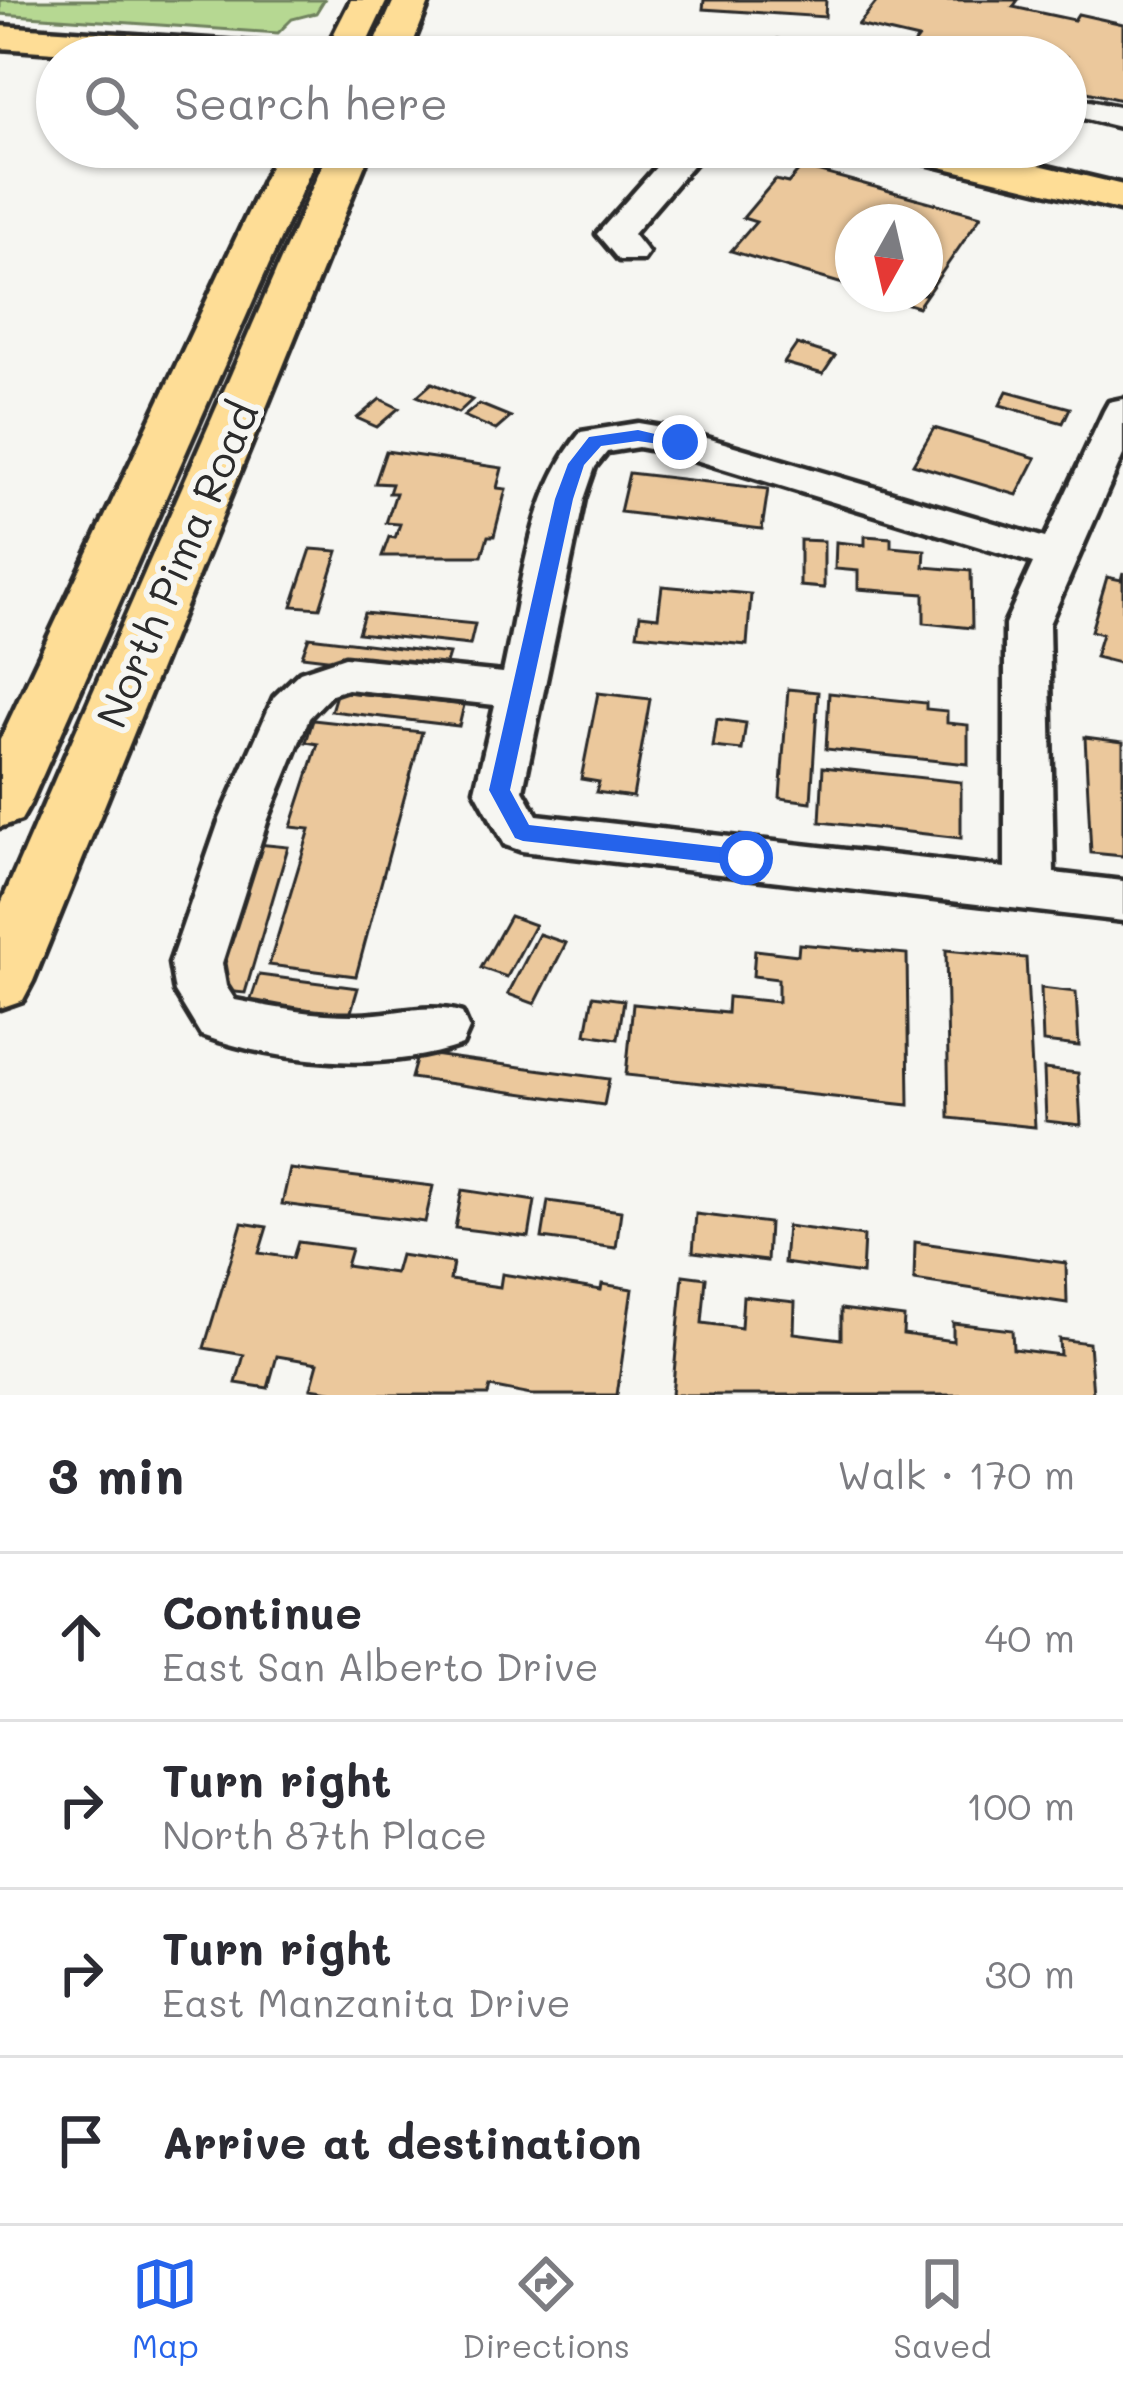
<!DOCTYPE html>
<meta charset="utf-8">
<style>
body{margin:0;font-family:Mali,sans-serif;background:#f2f2f3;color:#2b2b33}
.compass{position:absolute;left:835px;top:204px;width:108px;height:108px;border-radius:50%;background:#fff;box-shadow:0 3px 9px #0004;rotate:188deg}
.stop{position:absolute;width:36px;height:36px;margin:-27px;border:9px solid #2563eb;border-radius:50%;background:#fff}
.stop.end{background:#2563eb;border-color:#fff;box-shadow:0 3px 12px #0008}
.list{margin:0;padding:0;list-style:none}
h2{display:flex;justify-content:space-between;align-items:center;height:156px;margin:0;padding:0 48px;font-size:51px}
h2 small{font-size:39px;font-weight:400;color:#7c7c81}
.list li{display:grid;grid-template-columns:78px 1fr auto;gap:36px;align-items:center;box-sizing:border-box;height:168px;padding:0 48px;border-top:3px solid #e1e1e2}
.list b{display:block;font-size:45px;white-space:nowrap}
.list p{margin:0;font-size:39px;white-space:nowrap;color:#7c7c81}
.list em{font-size:39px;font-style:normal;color:#7c7c81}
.icon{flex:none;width:66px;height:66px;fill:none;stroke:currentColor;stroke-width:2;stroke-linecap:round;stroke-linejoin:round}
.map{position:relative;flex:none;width:1123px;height:1395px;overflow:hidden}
.search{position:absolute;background:#fff;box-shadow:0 3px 9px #0004;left:36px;right:36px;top:36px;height:132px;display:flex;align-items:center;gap:30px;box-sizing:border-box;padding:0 42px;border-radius:66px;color:#7c7c81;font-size:45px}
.sheet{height:828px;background:#fff}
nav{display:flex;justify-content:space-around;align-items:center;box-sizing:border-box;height:168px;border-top:3px solid #e1e1e2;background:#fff;font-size:33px;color:#7c7c81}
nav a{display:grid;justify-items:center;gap:6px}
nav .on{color:#2563eb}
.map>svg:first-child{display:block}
.green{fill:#b6d892;stroke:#70825e;stroke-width:3}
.building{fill:#ebc89c;stroke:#2b2b2b;stroke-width:3}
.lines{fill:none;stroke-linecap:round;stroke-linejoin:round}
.minor-casing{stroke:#2b2b2b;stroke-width:9}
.major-casing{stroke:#2b2b2b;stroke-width:9}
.minor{fill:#f6f6f2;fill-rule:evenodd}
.major{fill:#fedd96;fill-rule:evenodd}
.route{fill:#2563eb}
.labels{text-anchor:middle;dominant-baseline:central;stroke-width:12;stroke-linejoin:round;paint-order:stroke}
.street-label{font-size:42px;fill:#2b2b2b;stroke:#f6f6f2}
</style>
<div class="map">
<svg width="1123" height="1395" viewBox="0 0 1123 1395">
<rect width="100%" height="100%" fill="#f6f6f2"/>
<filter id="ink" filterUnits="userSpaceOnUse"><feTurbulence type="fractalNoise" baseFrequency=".00833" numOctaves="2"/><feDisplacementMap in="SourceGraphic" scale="24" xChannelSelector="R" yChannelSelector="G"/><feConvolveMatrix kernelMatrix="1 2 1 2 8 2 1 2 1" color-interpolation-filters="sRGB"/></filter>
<g filter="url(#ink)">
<!-- green -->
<polygon class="green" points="0,0 324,0 316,13 292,19 278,33 0,14"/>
<!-- building -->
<g class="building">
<polygon points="704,0 826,0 825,17 703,9"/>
<polygon points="878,0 1018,0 1013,7 1074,20 1078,14 1123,24 1123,97 1121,100 1066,87 1066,57 934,57 909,51 918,39 858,25"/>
<polygon points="802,167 981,216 918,307 876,294 925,294 925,222 853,222 853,287 731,251 756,222 743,218 775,180 788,183"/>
<polygon points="797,344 835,356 823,374 784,363"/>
<polygon points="432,383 472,400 458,413 417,396"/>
<polygon points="1007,391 1070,408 1063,423 1000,405"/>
<polygon points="380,399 399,408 377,427 357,418"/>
<polygon points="479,404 511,417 496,430 464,416"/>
<polygon points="934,428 1036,458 1017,495 913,464"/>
<polygon points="386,451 502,468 497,488 506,489 494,536 488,536 482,556 382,556 389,537 395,538 400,524 386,523 396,493 389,493 392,484 375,483"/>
<polygon points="629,473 768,489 762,529 620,512"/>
<polygon points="865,536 891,538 891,547 925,550 924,567 971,571 972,628 924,623 924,594 858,589 858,571 835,569 836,542 865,545"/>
<polygon points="800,540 824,541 824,588 800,586"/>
<polygon points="311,549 338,551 320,608 292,606"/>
<polygon points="1123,572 1123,664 1095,657 1102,634 1091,631 1107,577 1121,580"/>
<polygon points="662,586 751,594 747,645 637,634 640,615 658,617"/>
<polygon points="364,613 475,624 470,645 358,633"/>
<polygon points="309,637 449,654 443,673 302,656"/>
<polygon points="788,689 818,692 811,802 780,798"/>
<polygon points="337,691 464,705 459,726 331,711"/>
<polygon points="598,693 650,699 633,797 596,792 599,782 581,779"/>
<polygon points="829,693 926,703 926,709 947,711 947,723 968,725 968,764 826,749"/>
<polygon points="717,719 746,723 742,750 713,747"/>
<polygon points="313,720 422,732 356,976 269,965 310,829 291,827 318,744 306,742"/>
<polygon points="1085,737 1123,742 1123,856 1091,853"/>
<polygon points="823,767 961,782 961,838 820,822"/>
<polygon points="257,844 288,847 245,993 212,990"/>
<polygon points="510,916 535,925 507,977 481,968"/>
<polygon points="539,934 566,943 535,1004 508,994"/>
<polygon points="799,944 907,954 909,1105 626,1075 633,1004 727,1013 728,997 778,1002 778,979 753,976 755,950 798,955"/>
<polygon points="946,950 1026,958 1035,1127 949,1118"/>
<polygon points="259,975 358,988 350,1015 250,1002"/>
<polygon points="1041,988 1076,992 1079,1046 1043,1042"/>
<polygon points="593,996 624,1000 618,1039 586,1034"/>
<polygon points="418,1053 609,1079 604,1105 411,1078"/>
<polygon points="1044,1069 1078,1073 1081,1125 1046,1121"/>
<polygon points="290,1169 433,1186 425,1222 282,1204"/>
<polygon points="462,1190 535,1201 529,1237 455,1228"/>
<polygon points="548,1201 621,1211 616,1248 542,1238"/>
<polygon points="696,1214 769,1223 767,1261 693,1252"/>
<polygon points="242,1223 267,1227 259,1253 293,1258 298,1242 351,1249 346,1266 395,1273 400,1255 453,1263 450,1280 500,1287 502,1274 601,1290 602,1284 632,1289 617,1395 531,1395 490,1387 488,1395 355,1395 311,1388 318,1363 277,1356 268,1388 236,1383 244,1355 204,1348"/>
<polygon points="787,1226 864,1236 862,1274 784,1263"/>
<polygon points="915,1242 1066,1263 1067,1303 914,1280"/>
<polygon points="683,1275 706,1278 702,1323 741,1328 743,1296 795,1302 794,1333 841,1339 841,1309 904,1317 903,1334 953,1341 953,1323 1012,1330 1013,1349 1060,1355 1059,1339 1089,1343 1093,1395 672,1395"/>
</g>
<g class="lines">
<!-- minor casing -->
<g class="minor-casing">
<g id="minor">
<polygon points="778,42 789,45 793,57 763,57 767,45"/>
<polygon points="1066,96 1123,108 1123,128 1066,114"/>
<polygon points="674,147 708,147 633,234 648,253 643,260 619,260 597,234"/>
<path d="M 1123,399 L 1123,455 L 1049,624 L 1054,873 L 1123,881 L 1123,921 L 522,851 L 505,845 L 475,790 L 495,705 L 347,689 L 332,694 L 309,718 L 268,819 L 222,963 L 226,986 L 235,1000 C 276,1008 317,1016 358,1015 C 392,1015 430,1002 462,1013 L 469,1029 L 462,1045 C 381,1073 280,1063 201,1035 L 175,992 L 170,963 L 220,819 L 274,697 L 300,672 L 345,657 L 503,673 C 521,594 528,495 581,432 L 638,423 L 680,430 L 1045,538 L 1104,411 L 1109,402 ZM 638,447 L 676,454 L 1033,563 L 1005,624 L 1005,868 L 537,815 L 523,790 L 584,499 L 595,467 L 607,452 Z"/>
</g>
</g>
<!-- major casing -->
<g class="major-casing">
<g id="major">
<polygon points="351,0 387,0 360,57 322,57"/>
<polygon points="394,0 430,0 411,48 490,49 495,57 369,57"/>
<polygon points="0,26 284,45 298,49 303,57 121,57 0,48"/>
<polygon points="279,147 321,147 30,804 21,820 0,827 0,740"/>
<polygon points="330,147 372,147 33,981 23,1000 0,1008 0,906"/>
<polygon points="890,147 963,147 1123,185 1123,211 896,156"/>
</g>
</g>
<!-- minor -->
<use href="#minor" class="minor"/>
<!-- major -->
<use href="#major" class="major"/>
</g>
</g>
<!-- route -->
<polygon class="route" points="638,430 689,442 680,447 638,441 601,446 584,465 573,499 510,790 529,825 746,850 756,858 746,866 523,841 515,838 489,790 555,499 568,464 589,437"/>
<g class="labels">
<!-- street labels -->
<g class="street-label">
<text transform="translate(176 564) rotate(-67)">North Pima Road</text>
</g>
</g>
</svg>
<svg class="compass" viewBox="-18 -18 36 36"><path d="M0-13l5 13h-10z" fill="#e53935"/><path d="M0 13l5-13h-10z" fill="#7c7c81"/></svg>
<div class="stop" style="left:746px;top:858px"></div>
<div class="stop end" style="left:680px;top:442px"></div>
<div class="search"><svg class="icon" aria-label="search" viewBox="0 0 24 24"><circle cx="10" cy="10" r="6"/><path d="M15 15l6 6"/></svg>Search here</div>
</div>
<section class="sheet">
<h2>3 min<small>Walk · 170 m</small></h2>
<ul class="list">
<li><svg class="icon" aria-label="ahead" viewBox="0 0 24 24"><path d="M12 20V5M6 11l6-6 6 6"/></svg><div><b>Continue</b><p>East San Alberto Drive</p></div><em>40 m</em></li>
<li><svg class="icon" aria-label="right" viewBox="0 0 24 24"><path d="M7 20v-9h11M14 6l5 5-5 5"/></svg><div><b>Turn right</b><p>North 87th Place</p></div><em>100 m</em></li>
<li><svg class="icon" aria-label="right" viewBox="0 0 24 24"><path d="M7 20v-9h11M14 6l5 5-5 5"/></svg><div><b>Turn right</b><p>East Manzanita Drive</p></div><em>30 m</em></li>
<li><svg class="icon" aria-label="arrive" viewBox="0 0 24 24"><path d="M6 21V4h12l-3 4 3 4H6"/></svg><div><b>Arrive at destination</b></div></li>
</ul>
</section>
<nav>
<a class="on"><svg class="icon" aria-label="map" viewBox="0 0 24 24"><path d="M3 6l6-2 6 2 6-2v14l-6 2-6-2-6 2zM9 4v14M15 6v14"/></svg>Map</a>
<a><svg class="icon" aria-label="directions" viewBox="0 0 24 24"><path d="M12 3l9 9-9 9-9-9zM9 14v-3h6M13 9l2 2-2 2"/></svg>Directions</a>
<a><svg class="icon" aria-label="saved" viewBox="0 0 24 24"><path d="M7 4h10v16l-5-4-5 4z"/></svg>Saved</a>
</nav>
